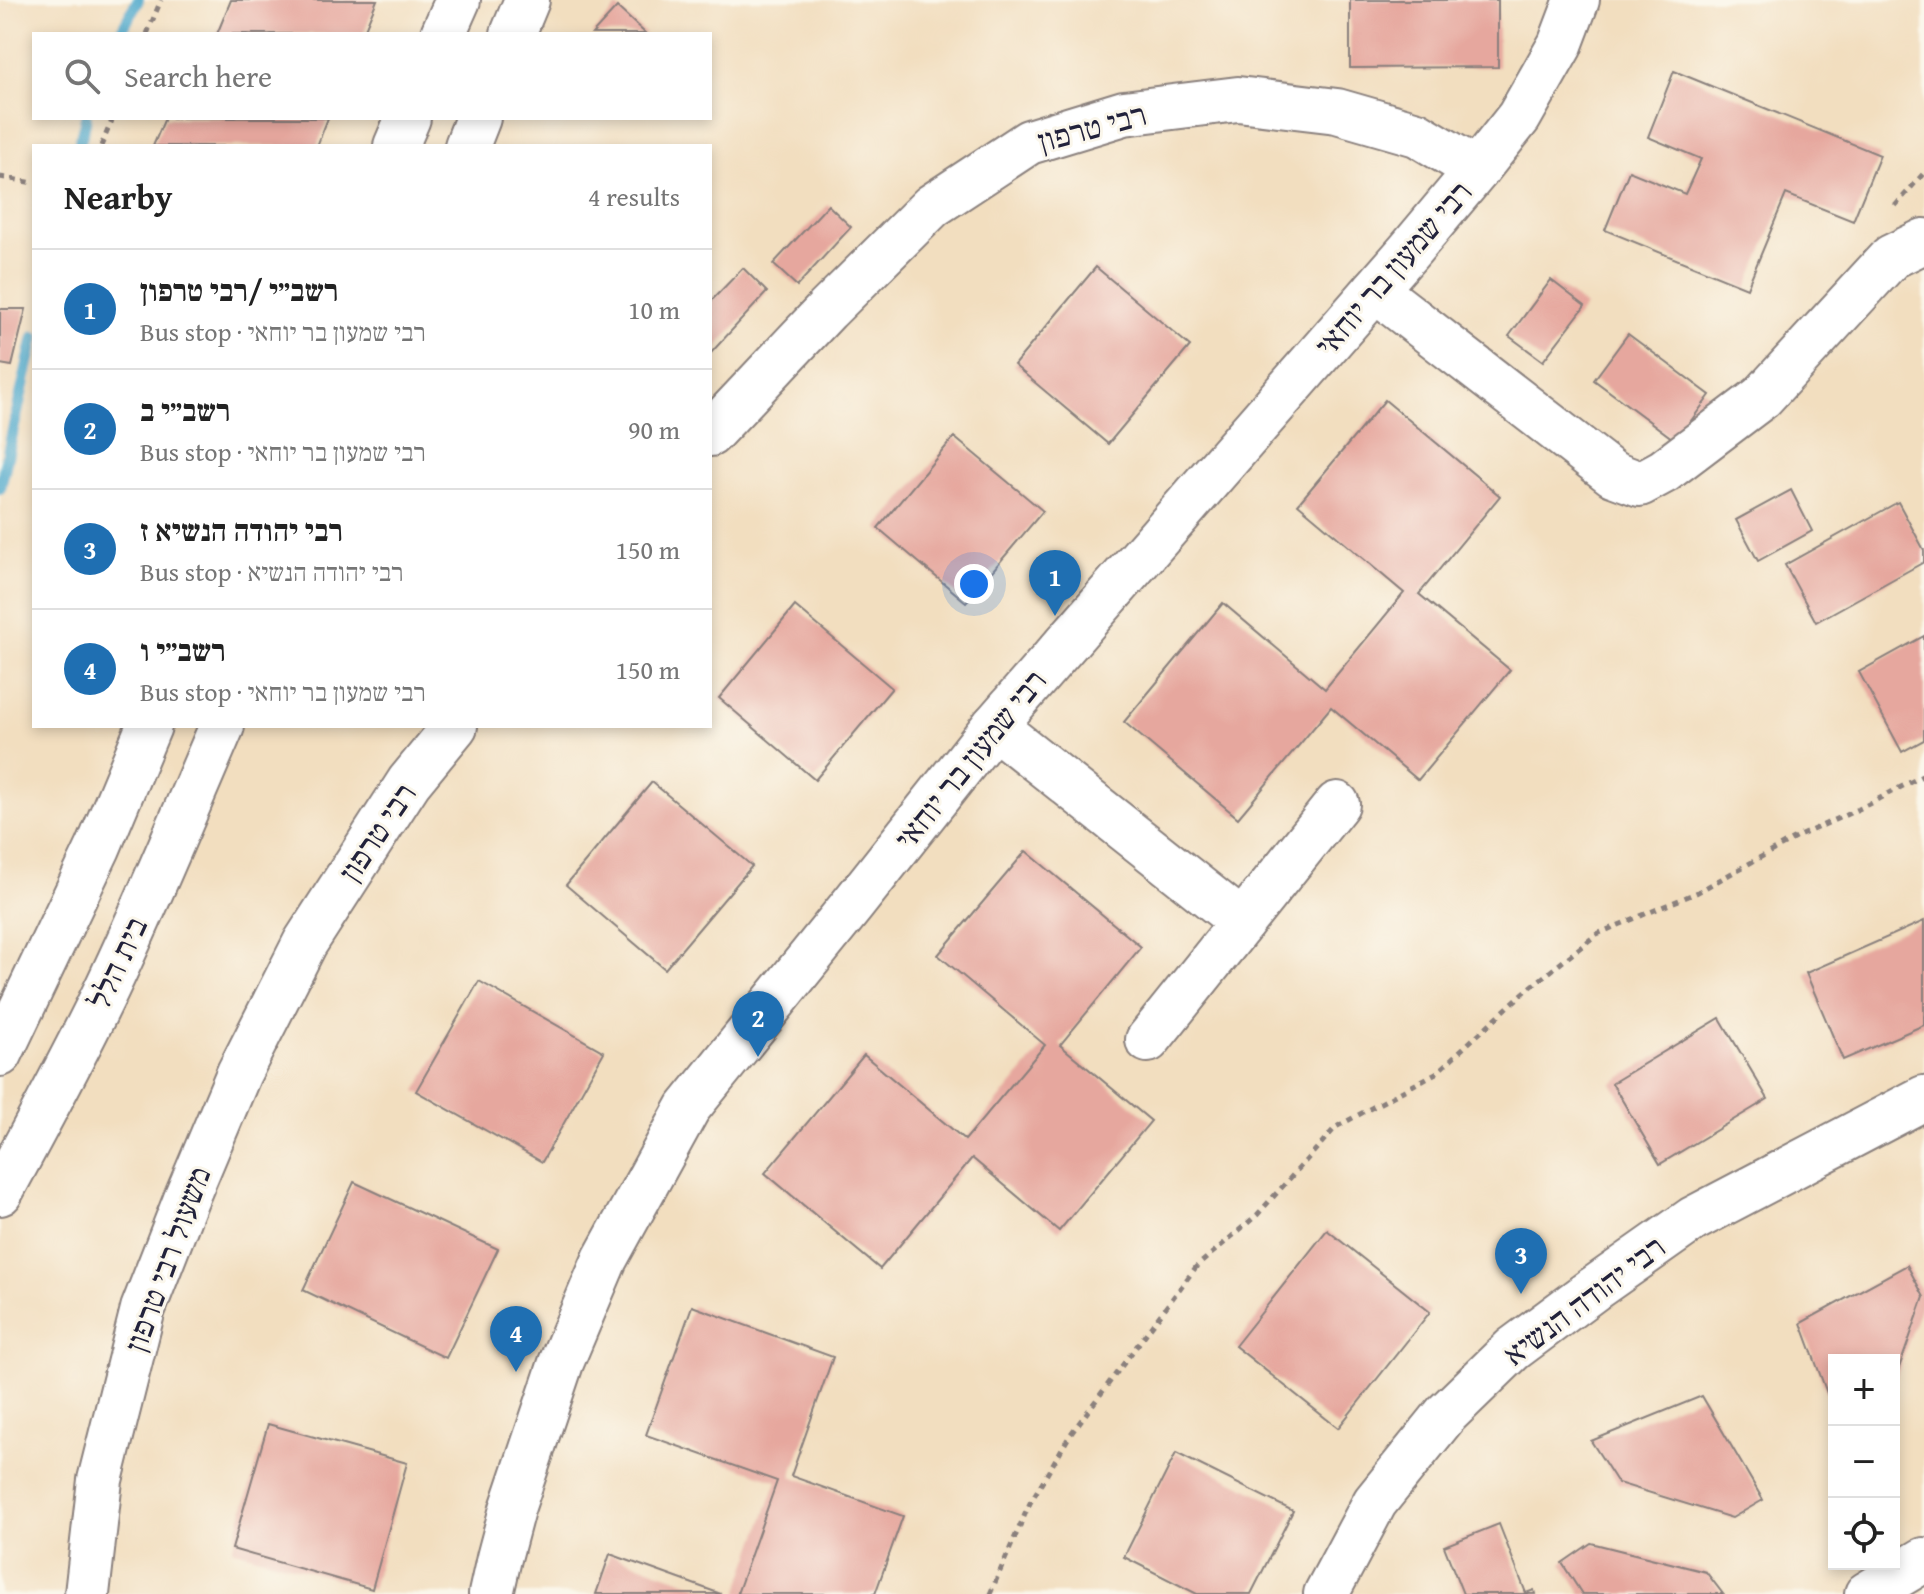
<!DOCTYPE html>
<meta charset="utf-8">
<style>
body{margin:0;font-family:"Gentium Book Plus","Frank Ruhl Libre",serif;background:#f2f2f2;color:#222}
.controls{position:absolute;right:24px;bottom:24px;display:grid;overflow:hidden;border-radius:0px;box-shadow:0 4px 12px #0003}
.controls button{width:72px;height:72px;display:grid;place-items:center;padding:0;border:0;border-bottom:2px solid #e0e0e0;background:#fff;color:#222;font:40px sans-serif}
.you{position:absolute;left:974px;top:584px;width:28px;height:28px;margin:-20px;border:6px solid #fff;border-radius:50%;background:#1a73e8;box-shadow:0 0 0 12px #1a73e833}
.badge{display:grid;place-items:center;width:52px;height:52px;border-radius:50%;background:#1f6fb2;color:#fff;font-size:26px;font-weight:700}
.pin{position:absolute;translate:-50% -66px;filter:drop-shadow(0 2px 4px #0008)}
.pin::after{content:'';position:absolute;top:42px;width:28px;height:24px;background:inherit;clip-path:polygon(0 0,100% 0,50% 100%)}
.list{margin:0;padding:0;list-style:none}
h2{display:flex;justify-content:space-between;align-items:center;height:104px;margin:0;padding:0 32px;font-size:34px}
h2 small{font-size:26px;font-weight:400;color:#767676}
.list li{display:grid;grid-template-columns:52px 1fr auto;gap:24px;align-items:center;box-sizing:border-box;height:120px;padding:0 32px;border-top:2px solid #e0e0e0}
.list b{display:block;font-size:30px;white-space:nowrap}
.list p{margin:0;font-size:26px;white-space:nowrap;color:#767676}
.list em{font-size:26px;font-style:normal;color:#767676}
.icon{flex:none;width:44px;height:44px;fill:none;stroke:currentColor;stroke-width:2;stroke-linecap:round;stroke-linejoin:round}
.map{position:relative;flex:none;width:1924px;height:1594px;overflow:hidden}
.search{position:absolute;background:#fff;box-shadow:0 4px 12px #0003;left:32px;top:32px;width:680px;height:88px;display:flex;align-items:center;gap:20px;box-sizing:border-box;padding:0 28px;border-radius:0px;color:#767676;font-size:30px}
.panel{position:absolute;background:#fff;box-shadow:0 4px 12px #0003;left:32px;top:144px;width:680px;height:584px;border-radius:0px}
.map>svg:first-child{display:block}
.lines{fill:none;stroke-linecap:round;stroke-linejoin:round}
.stream{stroke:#4fa9cc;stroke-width:12}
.building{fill:#e6a79e}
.minor-casing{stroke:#8a807d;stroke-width:48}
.path{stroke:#8a807d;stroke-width:5;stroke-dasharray:6 6;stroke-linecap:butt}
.minor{stroke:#fff;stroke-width:44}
.labels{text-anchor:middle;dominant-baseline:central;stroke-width:6;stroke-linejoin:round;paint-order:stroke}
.street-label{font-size:32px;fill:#22223b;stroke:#fbf7ec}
</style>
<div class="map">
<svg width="1924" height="1594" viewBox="0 0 1924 1594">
<rect width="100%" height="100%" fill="#fbf7ec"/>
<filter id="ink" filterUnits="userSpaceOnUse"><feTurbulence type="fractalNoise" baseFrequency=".0125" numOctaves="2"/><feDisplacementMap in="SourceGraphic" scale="16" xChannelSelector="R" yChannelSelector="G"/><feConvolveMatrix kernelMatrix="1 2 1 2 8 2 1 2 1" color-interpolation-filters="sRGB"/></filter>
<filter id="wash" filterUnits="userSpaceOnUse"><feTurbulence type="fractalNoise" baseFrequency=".006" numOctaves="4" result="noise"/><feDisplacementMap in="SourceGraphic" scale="32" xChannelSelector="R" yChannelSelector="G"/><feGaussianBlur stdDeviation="1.8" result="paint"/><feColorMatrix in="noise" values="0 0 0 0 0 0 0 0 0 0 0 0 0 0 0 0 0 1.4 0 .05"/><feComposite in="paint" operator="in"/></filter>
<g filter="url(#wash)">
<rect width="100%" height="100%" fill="#f2debf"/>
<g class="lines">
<!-- stream -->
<g class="stream">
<polyline points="120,34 138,0"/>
<polyline points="79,146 86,118"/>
<polyline points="0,488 34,337"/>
</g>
</g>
<g id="blocks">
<!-- building -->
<g class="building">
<polygon points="231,0 377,0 363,34 217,34"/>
<polygon points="1350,0 1498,0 1498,67 1350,68"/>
<polygon points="617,7 646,34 592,34"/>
<polygon points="1674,71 1880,155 1853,221 1786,194 1747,288 1605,230 1629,171 1685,194 1701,159 1648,137"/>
<polygon points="165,118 328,118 317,146 153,146"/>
<polygon points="828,205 851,227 797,286 773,264"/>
<polygon points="1096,267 1190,346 1108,444 1014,365"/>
<polygon points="743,268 767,292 710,354 710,302"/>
<polygon points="1551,280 1585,306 1543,361 1509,336"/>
<polygon points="0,309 26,309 12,366 0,364"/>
<polygon points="1628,334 1710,395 1676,441 1594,380"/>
<polygon points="1385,400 1500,496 1419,594 1510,670 1418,780 1331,707 1238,818 1124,722 1223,603 1325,689 1404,593 1298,504"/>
<polygon points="954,437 1043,511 966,602 878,528"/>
<polygon points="1791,490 1812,531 1758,561 1736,520"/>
<polygon points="1898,502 1924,550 1924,562 1816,622 1785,565"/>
<polygon points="795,606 892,688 815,780 719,698"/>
<polygon points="1924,636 1924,740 1902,752 1859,672"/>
<polygon points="652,782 752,866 665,969 566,885"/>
<polygon points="1026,851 1141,947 1060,1045 1151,1121 1059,1231 972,1158 880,1269 765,1173 864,1055 965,1140 1045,1045 938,955"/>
<polygon points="1924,921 1924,1025 1843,1060 1806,973"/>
<polygon points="479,981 604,1052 542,1162 416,1091"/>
<polygon points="1720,1018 1768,1099 1660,1164 1612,1083"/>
<polygon points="354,1182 498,1249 446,1358 303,1290"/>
<polygon points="1327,1230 1430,1312 1338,1428 1235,1346"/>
<polygon points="1907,1265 1924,1297 1894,1382 1894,1360 1834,1360 1834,1412 1801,1323"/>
<polygon points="692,1306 833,1357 791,1476 903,1516 875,1594 737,1594 777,1481 646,1435"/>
<polygon points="1702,1396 1763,1500 1732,1518 1618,1483 1591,1441"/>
<polygon points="268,1424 407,1463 372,1589 232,1549"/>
<polygon points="1176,1453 1293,1511 1251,1594 1197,1594 1124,1557"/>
<polygon points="1499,1524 1526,1593 1534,1590 1535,1594 1463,1594 1444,1546"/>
<polygon points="1591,1543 1706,1572 1723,1594 1582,1594 1562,1563"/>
<polygon points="610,1554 721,1594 596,1594"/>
</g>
</g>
</g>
<g filter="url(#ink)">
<use href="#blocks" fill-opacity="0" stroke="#8a807d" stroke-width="2"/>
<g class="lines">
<!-- minor casing -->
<g class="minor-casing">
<g id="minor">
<polyline points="443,34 458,0"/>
<polyline points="513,34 527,0"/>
<polyline points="396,146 408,118"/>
<polyline points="467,146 478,118"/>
<polyline points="1375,290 1613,474 1640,484 1664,471 1762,397 1891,257 1924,241"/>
<polyline points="710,434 827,310 932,206 1029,142 1124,113 1238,99 1337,111 1417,134 1477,170"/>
<polyline points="994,726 1242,922"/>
<polyline points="1148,1040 1337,804"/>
<polyline points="0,1054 98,848 149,726"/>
<path d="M 0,1193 C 37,1125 74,1057 107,988 C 148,902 184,814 222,726"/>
<polyline points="87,1594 100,1480 143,1309 186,1199 239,1073 305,943 409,782 455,726"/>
<polyline points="491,1594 499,1558 512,1509 561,1363 605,1259 688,1108 853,904 994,726 1409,251 1477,170 1519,117 1560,45 1577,0"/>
<polyline points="1326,1594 1375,1502 1446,1414 1513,1349 1595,1288 1693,1219 1924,1098"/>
<polyline points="1867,1594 1924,1560"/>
</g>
</g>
<!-- path -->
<g class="path">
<polyline points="147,34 161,0"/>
<polyline points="101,146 113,118"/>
<polyline points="0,177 34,183"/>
<polyline points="1895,206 1924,173"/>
<polyline points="990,1594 1030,1503 1070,1435 1196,1267 1257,1215 1336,1127 1436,1073 1521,995 1597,934 1696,893 1797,837 1861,808 1924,775"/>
</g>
<!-- minor -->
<use href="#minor" class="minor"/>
</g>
</g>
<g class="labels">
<!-- street labels -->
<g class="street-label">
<text transform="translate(1092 127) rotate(-15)">רבי טרפון</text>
<text transform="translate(1393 268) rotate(-49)">רבי שמעון בר יוחאי</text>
<text transform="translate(970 759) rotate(-51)">רבי שמעון בר יוחאי</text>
<text transform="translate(377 832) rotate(-56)">רבי טרפון</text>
<text transform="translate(117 963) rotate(-65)">בית הלל</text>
<text transform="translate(167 1259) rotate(-70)">משעול רבי טרפון</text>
<text transform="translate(1584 1300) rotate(-37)">רבי יהודה הנשיא</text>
</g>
</g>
</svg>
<div class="controls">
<button>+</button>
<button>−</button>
<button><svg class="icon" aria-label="locate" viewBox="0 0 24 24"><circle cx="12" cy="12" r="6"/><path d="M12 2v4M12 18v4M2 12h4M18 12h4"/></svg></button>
</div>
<div class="you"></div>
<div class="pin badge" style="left:1055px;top:616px">1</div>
<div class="pin badge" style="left:758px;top:1057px">2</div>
<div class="pin badge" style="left:1521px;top:1294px">3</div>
<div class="pin badge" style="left:516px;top:1372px">4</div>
<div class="search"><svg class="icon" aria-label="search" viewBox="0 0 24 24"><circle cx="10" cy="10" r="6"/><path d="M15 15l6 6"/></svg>Search here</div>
<section class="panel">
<h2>Nearby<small>4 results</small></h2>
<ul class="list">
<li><span class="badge">1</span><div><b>רשב״י /רבי טרפון</b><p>Bus stop · רבי שמעון בר יוחאי</p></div><em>10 m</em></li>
<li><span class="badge">2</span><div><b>רשב״י ב</b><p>Bus stop · רבי שמעון בר יוחאי</p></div><em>90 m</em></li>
<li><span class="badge">3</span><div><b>רבי יהודה הנשיא ז</b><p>Bus stop · רבי יהודה הנשיא</p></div><em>150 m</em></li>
<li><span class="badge">4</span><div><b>רשב״י ו</b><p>Bus stop · רבי שמעון בר יוחאי</p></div><em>150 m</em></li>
</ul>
</section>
</div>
